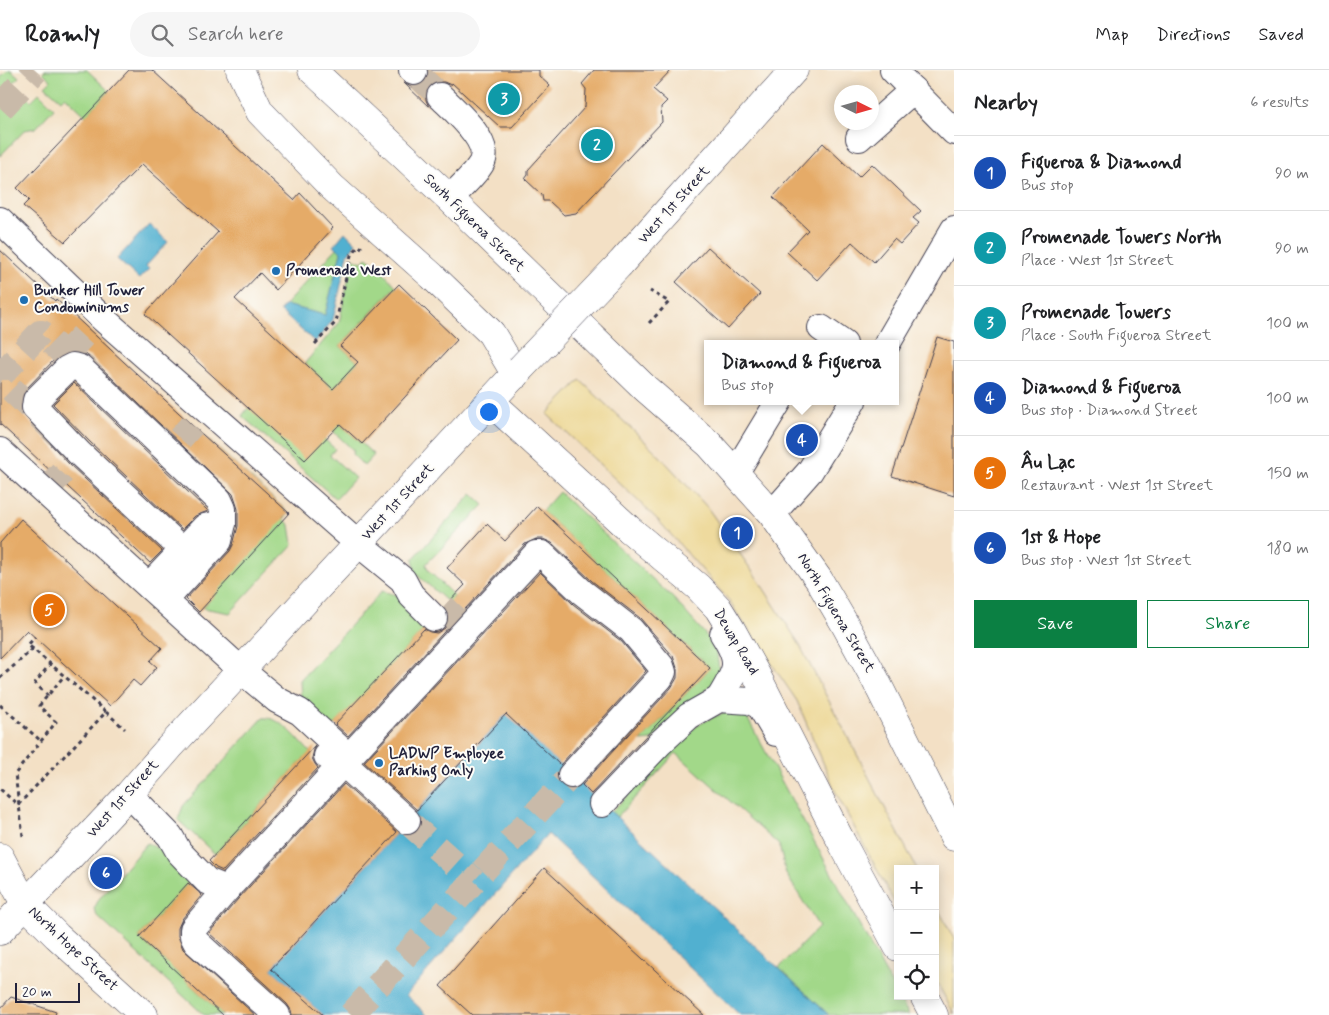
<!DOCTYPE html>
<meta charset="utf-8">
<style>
body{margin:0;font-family:Mynerve,sans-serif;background:#f6f6f6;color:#202124}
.controls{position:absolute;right:15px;bottom:15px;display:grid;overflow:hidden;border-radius:0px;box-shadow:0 2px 12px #0003}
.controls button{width:45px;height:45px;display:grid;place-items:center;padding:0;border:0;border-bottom:1px solid #e0e0e0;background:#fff;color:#202124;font:25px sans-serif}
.compass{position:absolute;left:834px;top:15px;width:45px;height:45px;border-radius:50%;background:#fff;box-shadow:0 2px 12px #0003;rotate:95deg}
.scale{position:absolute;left:15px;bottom:12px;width:65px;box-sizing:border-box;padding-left:5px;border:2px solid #22223b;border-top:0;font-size:14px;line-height:18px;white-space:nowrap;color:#22223b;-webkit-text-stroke:4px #fdfcf7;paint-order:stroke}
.you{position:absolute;left:488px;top:341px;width:18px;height:18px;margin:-12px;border:4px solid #fff;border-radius:50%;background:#1a73e8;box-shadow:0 0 0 8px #1a73e833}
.badge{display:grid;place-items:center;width:32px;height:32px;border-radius:50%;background:#0b8043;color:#fff;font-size:16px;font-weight:700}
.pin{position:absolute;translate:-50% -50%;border:2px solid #fff;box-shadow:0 1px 5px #0006}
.popup{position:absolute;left:704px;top:270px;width:195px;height:65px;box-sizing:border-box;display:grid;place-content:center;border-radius:0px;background:#fff;filter:drop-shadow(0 1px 4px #0005);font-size:16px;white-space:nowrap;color:#757577}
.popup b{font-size:19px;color:#202124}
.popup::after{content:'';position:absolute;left:50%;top:100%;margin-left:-10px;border:10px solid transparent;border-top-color:#fff}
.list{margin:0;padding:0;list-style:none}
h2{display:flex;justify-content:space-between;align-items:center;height:65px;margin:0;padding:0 20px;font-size:21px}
h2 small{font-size:16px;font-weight:400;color:#757577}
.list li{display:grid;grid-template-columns:32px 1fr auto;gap:15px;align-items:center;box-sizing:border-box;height:75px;padding:0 20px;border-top:1px solid #e0e0e0}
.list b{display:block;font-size:19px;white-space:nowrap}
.list p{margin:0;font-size:16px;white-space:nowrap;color:#757577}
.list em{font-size:16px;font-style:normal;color:#757577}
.actions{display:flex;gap:10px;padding:15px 20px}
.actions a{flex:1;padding:11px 0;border:1px solid #0b8043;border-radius:0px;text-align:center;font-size:18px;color:#0b8043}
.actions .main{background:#0b8043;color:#fff}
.icon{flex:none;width:28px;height:28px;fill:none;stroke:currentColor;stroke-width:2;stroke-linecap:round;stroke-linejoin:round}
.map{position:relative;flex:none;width:954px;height:945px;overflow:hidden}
header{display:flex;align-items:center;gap:30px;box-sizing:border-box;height:70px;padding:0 25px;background:#fff;border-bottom:1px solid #e0e0e0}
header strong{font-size:24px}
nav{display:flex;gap:28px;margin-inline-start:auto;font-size:18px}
.search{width:350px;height:45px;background:#f6f6f6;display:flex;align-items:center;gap:12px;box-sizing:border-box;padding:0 18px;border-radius:28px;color:#757577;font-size:19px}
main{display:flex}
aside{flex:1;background:#fff}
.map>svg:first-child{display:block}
.green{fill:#a2d889;stroke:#627d62}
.sand{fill:#eeda9e;stroke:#887e6c}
.water{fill:#51b0d0;stroke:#3a6986}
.building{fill:#e5ab68}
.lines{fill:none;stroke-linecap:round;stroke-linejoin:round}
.minor-tunnel{stroke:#c9baa9;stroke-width:26;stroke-dasharray:26 13;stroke-linecap:butt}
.major-tunnel{stroke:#c9baa9;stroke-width:28;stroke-dasharray:28 14;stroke-linecap:butt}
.minor-casing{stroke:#413e50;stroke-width:28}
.major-casing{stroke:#413e50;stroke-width:29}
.path{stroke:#413e50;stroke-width:3;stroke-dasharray:4 4;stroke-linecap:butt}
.minor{stroke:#fff;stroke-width:26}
.major{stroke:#fff;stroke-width:28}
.major-bridge-casing{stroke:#413e50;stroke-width:29;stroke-linecap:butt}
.major-bridge{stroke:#fff;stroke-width:28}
.poi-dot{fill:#1f6fb2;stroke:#fdfcf7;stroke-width:2}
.labels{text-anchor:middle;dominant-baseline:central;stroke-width:4;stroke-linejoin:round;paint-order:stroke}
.street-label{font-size:15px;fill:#22223b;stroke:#fdfcf7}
.poi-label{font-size:15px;font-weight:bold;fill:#22223b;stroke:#fdfcf7;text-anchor:start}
</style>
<header>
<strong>Roamly</strong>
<div class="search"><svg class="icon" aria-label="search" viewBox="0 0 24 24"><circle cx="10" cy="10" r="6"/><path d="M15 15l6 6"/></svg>Search here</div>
<nav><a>Map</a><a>Directions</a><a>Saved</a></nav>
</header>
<main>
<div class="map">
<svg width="954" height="945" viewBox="0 0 954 945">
<rect width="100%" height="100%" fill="#fdfcf7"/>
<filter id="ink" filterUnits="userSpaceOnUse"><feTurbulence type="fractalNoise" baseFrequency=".02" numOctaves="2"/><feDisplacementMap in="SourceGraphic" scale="10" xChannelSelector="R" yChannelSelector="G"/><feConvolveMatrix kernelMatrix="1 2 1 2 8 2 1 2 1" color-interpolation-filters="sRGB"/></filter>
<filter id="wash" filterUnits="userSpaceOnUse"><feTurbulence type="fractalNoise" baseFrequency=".0096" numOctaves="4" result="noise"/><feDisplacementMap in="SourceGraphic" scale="20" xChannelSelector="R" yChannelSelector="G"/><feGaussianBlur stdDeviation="1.12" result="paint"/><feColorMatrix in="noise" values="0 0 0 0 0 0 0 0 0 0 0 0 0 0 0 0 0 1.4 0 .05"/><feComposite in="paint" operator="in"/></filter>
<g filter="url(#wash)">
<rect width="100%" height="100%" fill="#f3e0c5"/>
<!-- green -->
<g class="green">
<polygon points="8,0 11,0 19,7 13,13 31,31 39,23 54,38 36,58 25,60 0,86 0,8"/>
<polygon points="45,0 87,0 109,21 86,46 65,26 61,30 45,16 51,10 43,3"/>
<polygon points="337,178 341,182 325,245 285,235"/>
<polygon points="368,187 396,216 340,276 358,292 333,319 305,293 339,253 353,188 362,192"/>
<polygon points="99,292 192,355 289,443 284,449 290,455 293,475 230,543 203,538 269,459"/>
<polygon points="248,338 324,369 335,379 330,385 355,408 336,429 242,346"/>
<polygon points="339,353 374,385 364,396 352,384 354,381 333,361"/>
<polygon points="559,422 673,528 705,564 717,584 720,607 652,670 641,671 710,598 542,441"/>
<polygon points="472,424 484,435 426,494 428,500 454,526 448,532 416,504 413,489"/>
<polygon points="382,521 397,525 428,555 332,658 301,630 300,610"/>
<polygon points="743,640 898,926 909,945 829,945 779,898 819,857 786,804 779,775 676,683 617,747 611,742 695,657 713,647 728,642"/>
<path d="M 263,648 C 281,646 298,670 310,682 L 215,784 L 178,750 L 183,736 Z"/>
<polygon points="147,773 165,782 192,809 139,867 223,945 204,945 97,846 94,839 99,829"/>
</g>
<!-- sand -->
<g class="sand">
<polygon points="580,310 654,380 707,437 757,508 798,572 917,799 898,799 898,839 836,723 797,631 726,527 658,450 547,344"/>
<polygon points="935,833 954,869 954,944 935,909"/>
</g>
<!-- water -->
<g class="water">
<polygon points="149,154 168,172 146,196 149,199 139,209 117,189"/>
<polygon points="345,162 356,173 348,184 333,250 315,272 280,241 285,235 325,245 341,182 334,175"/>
<polygon points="506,644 531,667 829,945 740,945 548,764 406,925 427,945 323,945 271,899"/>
</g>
<g id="blocks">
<!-- building -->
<g class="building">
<polygon points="129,0 152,0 294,130 300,123 333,158 276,220 260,203 235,229 333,319 358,292 340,276 399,214 457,270 362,374 340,354 305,390 145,244 218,162 142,94 65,172 23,136 29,130 17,118"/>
<polygon points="429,0 539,0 539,6 550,16 512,57 500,57 452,13 451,15 444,12 436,12 430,15 425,23 426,30 429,37 404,13 411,17 418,16 425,12 428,6"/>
<polygon points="594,0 671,0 653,19 667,31 661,37 662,52 576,143 564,145 549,131 543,131 542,125 525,109 528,105 528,100 585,37 586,19 582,14"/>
<polygon points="823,73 859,107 872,94 921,141 913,148 919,153 900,174 894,169 874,192 852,172 817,210 787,182 808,160 773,127"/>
<polygon points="708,177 760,224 728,259 676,212"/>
<polygon points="0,180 55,231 56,229 192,355 289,443 199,542 186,529 230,481 233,475 238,456 238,439 233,424 90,287 84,284 76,282 67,282 56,288 25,320 21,328 21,342 69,394 162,481 150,493 0,354"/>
<polygon points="937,267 954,272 954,426 892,406"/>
<polygon points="74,313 206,439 208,441 195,446 182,459 90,372 53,334"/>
<polygon points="537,436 710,598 591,724 582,715 671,618 677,608 677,598 673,586 640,548 592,511 552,473 543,469 536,469 525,474 348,666 335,654 424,559 430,562 437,563 445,558 448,552 449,545 444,537 465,515 447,498 487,454 505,471"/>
<polygon points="21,449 162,578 150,591 157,597 140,616 133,610 110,636 27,560 0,588 0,473"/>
<polygon points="540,502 573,534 621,571 646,601 560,695 506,644 417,740 364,692"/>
<polygon points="315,676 312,688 315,694 318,698 223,801 216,798 209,791"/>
<polygon points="344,714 397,762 271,899 323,945 292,945 291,940 287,934 209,863 238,829"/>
<polygon points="544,798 704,945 472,945 440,916"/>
<polygon points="188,813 202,825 182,849 178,858 178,866 183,879 255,945 223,945 139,867"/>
<polygon points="11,927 56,942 55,945 0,945 0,939"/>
</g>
</g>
</g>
<g filter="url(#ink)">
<use href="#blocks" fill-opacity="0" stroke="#413e50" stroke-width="1"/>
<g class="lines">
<!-- minor-tunnel -->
<g class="minor-tunnel">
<polyline points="414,2 440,26"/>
<polyline points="65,285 89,259"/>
<polyline points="153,365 169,381 192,355"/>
<polyline points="45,422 78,384 2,310 2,304 40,263 42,263 65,285 83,297 93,307"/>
<polyline points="443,537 457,550 462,565"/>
<polyline points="407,751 474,811"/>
<polyline points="351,945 571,705"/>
</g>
<!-- major-tunnel -->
<polyline class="major-tunnel" points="0,38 35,0"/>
<!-- minor casing -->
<g class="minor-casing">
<g id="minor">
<polyline points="412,0 414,2"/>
<polyline points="893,0 954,62"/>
<path d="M 440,26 C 454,40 494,73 481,94 C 473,107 459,118 450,129"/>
<polyline points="859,68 913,20"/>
<polyline points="0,150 102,248 359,474 403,510 411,525 434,548"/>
<polyline points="821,258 844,274"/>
<polyline points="887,274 954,159"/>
<polyline points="0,381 242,601 277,630 300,642 339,678 343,693"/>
<polyline points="736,402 779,331"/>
<polyline points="772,444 810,401 853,331"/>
<polyline points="149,516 205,457 223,453"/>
<polyline points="165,530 219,471 223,453 223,439 219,430 80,298 73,296 67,299 36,330 35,337 79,383 183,480"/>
<path d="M 719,629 C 737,599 742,594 723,564"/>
<polyline points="327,686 343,693 407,751"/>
<polyline points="129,724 170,766 179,782 207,811 227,819"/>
<polyline points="602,734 659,674 689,646 719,629 750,631 760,636 776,663"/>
<polyline points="277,945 196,872 193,866 193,859 227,819 536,484 542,484 582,522 631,560 661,596 663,602 660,608 571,705"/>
</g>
</g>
<!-- major casing -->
<g class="major-casing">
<g id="major">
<polyline points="240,0 260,42 332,117 432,206 491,263 516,305"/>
<polyline points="312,0 450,129 645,318 709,374 772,444 819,510 843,551 875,609 954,767"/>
<polyline points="620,194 794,0"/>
<polyline points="490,331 629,459 698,517 718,538 731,559 757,606 842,773 898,877"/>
<polyline points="0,787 25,834 57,866 144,945"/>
<polyline points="0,861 129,724 170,677 520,299"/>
<polyline points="924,926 934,945"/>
</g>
</g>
<!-- path -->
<g class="path">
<polyline points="649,253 669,232 650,221"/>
<polyline points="315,274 336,252 351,185 359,176 362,178"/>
<polyline points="33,579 28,575 35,567"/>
<polyline points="0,608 33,579 106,642 18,735 0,719"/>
<polyline points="48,626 35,613 50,594"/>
<polyline points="0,635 41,671"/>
<polyline points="106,642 125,659"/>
<polyline points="23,766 15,704 56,652 39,636 64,606"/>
</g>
<!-- minor -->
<use href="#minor" class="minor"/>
<!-- major -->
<use href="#major" class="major"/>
<!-- major-bridge casing -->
<g class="major-bridge-casing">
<polyline id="major-bridge" points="520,299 620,194"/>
</g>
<!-- major-bridge -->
<use href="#major-bridge" class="major-bridge"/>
</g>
</g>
<!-- markers -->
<g class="poi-dot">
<circle cx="276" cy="201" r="5"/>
<circle cx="24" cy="230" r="5"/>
<circle cx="379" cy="693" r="5"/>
</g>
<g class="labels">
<!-- street labels -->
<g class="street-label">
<text transform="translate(674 135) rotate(-48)">West 1st Street</text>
<text transform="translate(474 153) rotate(44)">South Figueroa Street</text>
<text transform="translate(398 432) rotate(-47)">West 1st Street</text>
<text transform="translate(836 543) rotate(59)">North Figueroa Street</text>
<text transform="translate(736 572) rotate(59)">Dewap Road</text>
<text transform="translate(123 729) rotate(-48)">West 1st Street</text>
<text transform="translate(73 879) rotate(43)">North Hope Street</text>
</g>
<!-- poi labels -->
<g class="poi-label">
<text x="286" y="201">Promenade West</text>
<text x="34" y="221">Bunker Hill Tower<tspan x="34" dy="17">Condominiums</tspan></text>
<text x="389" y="684">LADWP Employee<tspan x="389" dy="17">Parking Only</tspan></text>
</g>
</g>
</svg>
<div class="controls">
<button>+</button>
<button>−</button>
<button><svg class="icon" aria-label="locate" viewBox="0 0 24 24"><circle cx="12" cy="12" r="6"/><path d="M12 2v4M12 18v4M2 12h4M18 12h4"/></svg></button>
</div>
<svg class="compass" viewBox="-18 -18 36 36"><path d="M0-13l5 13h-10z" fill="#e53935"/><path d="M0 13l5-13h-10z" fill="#757577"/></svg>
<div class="scale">20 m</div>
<div class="you"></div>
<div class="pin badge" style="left:737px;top:463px;background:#1a4fb4">1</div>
<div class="pin badge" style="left:597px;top:75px;background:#0f9aa8">2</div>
<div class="pin badge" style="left:504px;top:29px;background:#0f9aa8">3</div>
<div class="pin badge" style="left:802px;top:370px;background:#1a4fb4">4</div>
<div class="popup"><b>Diamond &amp; Figueroa</b>Bus stop</div>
<div class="pin badge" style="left:49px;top:540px;background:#e8710a">5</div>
<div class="pin badge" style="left:106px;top:803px;background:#1a4fb4">6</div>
</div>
<aside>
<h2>Nearby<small>6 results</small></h2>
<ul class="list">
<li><span class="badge" style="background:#1a4fb4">1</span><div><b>Figueroa &amp; Diamond</b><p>Bus stop</p></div><em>90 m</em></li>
<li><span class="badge" style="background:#0f9aa8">2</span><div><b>Promenade Towers North</b><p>Place · West 1st Street</p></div><em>90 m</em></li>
<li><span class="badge" style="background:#0f9aa8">3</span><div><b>Promenade Towers</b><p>Place · South Figueroa Street</p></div><em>100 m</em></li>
<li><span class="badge" style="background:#1a4fb4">4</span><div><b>Diamond &amp; Figueroa</b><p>Bus stop · Diamond Street</p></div><em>100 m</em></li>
<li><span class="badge" style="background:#e8710a">5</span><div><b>Âu Lạc</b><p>Restaurant · West 1st Street</p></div><em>150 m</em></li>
<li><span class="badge" style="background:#1a4fb4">6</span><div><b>1st &amp; Hope</b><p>Bus stop · West 1st Street</p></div><em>180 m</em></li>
</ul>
<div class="actions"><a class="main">Save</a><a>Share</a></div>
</aside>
</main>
